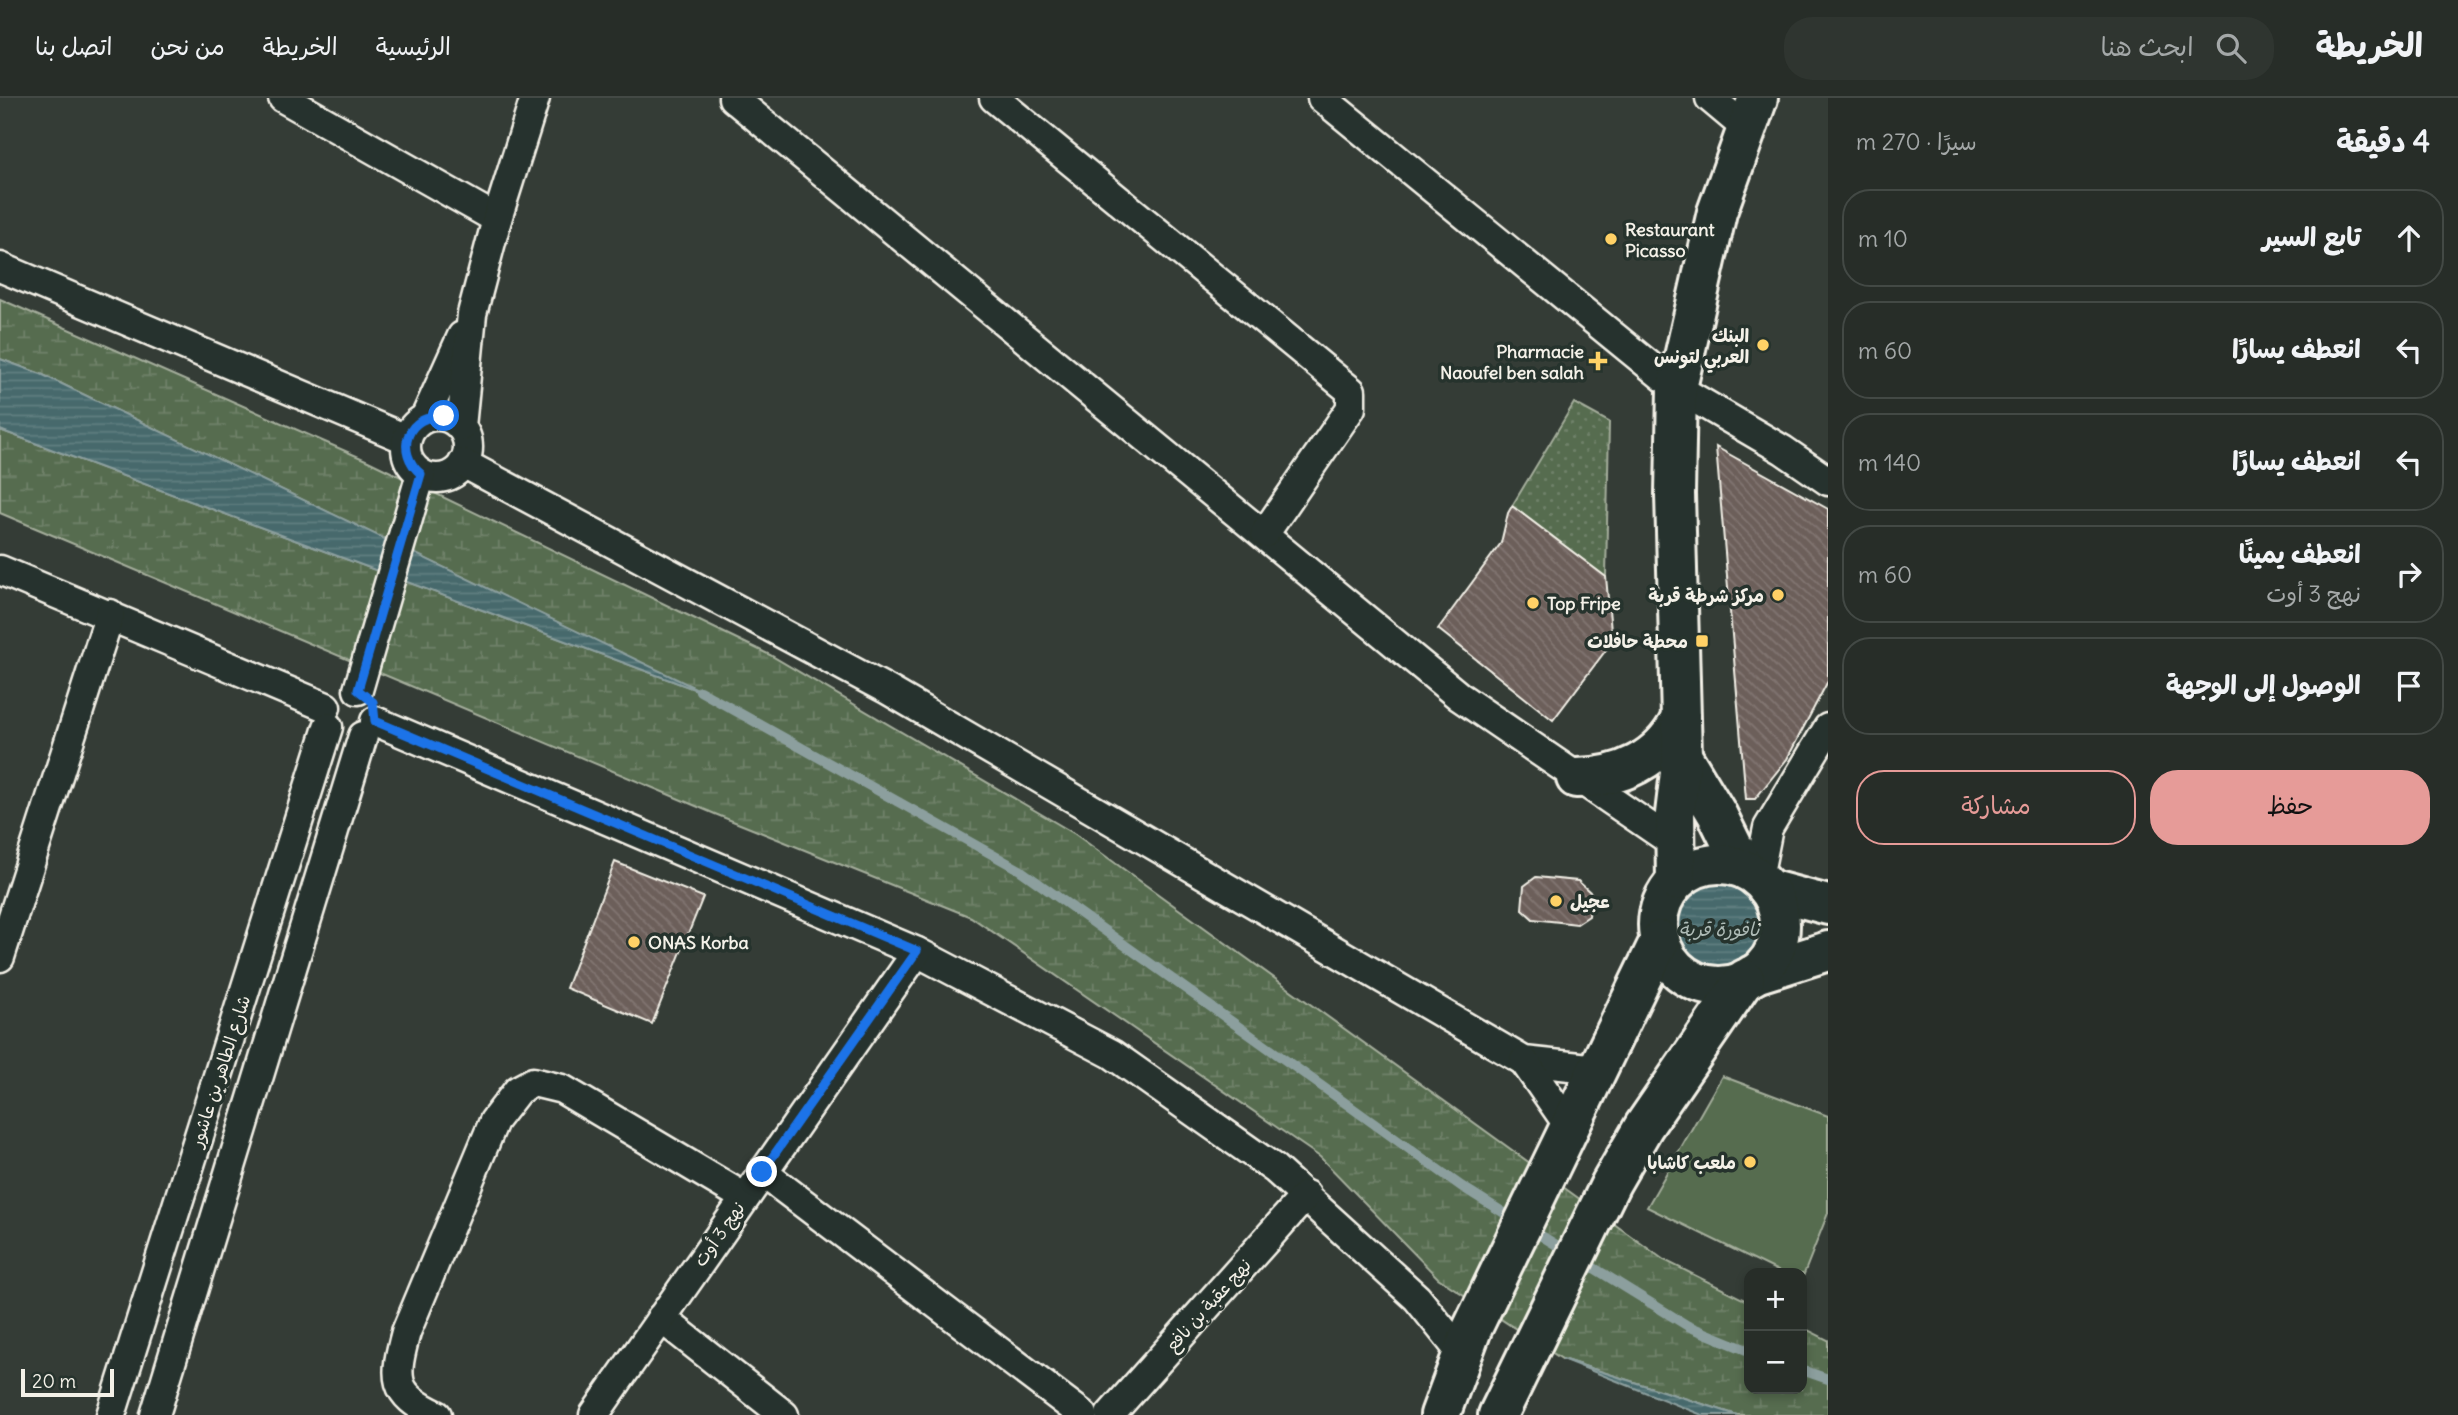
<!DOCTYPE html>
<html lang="ar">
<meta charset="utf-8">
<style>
body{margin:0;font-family:Delius,"Playpen Sans Arabic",sans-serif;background:#2f3530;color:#f1f3f6;direction:rtl}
.controls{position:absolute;right:21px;bottom:21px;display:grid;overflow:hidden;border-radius:14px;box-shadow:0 4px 10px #0003}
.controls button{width:63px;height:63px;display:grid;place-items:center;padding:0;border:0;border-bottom:2px solid #434945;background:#272d28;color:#f1f3f6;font:35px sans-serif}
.scale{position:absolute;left:21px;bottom:18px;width:93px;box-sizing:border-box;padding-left:7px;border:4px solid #f4f1e8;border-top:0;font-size:19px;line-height:24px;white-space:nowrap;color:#f4f1e8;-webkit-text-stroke:5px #26332d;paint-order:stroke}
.stop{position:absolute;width:21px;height:21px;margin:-16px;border:5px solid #1a73e8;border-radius:50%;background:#fff}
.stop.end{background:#1a73e8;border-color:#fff;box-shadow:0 2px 7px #0008}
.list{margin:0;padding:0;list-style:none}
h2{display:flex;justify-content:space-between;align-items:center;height:91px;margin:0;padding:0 28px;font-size:30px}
h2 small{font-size:23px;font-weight:400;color:#a4a8a8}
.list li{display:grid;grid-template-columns:46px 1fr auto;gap:21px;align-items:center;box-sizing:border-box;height:98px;margin:0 14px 14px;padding:0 14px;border:2px solid #434945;border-radius:28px}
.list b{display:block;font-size:26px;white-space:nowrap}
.list p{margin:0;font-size:23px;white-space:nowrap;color:#a4a8a8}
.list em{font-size:23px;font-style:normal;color:#a4a8a8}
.actions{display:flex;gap:14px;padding:21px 28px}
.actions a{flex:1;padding:16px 0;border:2px solid #e69b98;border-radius:28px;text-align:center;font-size:24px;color:#e69b98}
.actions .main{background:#e69b98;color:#111}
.icon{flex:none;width:38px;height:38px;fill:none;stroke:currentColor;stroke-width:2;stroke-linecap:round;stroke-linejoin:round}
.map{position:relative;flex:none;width:1828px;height:1317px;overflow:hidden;direction:ltr}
header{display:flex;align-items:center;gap:42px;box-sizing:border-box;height:98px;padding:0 35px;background:#272d28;border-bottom:2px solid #434945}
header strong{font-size:33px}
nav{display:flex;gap:38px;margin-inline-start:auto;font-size:24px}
.search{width:490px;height:63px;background:#2f3530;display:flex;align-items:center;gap:18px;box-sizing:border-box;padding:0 24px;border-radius:28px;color:#a4a8a8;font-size:26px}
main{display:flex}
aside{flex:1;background:#272d28}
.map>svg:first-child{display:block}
.grass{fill:url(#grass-dots);stroke:#a5ae9c;stroke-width:2}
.wetland{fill:url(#wetland-marsh);stroke:#a5ae9c;stroke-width:2}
.park{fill:#566c50;stroke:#a5ae9c;stroke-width:2}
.water{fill:url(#water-rules);stroke:#8c9f9e;stroke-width:2}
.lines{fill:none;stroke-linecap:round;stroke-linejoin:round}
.stream{stroke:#8c9f9e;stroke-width:10}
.building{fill:url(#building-back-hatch);stroke:#f4f1e8;stroke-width:2}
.street-casing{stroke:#f4f1e8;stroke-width:33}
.secondary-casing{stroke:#f4f1e8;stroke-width:44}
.highway-casing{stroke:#f4f1e8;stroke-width:44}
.street{stroke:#26332d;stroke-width:28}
.secondary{stroke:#26332d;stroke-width:38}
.highway{stroke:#26332d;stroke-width:38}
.route{stroke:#1a73e8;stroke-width:9}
.poi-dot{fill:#ffd166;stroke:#26332d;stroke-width:2.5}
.labels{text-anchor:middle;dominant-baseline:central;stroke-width:7;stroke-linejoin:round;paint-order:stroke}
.poi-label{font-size:18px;font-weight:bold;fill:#f4f1e8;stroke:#26332d;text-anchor:end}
.street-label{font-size:18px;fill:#f4f1e8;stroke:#26332d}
.water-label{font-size:19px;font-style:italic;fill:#aebbb6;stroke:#26332d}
</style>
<header>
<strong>الخريطة</strong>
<div class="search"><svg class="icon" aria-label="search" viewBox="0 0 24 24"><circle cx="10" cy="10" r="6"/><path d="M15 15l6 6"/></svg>ابحث هنا</div>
<nav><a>الرئيسية</a><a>الخريطة</a><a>من نحن</a><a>اتصل بنا</a></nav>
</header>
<main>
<aside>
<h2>4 دقيقة<small>سيرًا · 270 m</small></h2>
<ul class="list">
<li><svg class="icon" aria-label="ahead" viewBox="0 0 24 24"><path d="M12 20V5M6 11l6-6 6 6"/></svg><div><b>تابع السير</b></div><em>10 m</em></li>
<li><svg class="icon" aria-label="left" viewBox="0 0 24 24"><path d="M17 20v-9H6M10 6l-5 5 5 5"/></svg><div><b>انعطف يسارًا</b></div><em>60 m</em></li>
<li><svg class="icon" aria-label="left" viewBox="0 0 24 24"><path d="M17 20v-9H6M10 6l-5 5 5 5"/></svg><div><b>انعطف يسارًا</b></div><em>140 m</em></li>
<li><svg class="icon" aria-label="right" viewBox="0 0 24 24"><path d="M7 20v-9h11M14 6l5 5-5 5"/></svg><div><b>انعطف يمينًا</b><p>نهج 3 أوت</p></div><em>60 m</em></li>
<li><svg class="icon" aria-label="arrive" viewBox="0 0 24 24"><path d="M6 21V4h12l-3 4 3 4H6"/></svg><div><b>الوصول إلى الوجهة</b></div></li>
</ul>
<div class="actions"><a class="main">حفظ</a><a>مشاركة</a></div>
</aside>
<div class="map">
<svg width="1828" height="1317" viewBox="0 0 1828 1317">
<defs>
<pattern id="grass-dots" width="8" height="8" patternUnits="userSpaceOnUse" patternTransform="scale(1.75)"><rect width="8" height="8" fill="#566c50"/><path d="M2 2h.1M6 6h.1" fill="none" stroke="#6f8169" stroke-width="1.8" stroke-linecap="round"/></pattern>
<pattern id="wetland-marsh" width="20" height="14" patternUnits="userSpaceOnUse" patternTransform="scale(1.75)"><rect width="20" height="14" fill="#566c50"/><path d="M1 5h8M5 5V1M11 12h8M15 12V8" fill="none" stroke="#6f8169"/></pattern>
<pattern id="water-rules" width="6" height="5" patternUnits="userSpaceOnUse" patternTransform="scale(1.75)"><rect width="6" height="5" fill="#46696c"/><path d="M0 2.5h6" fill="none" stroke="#617f81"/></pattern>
<pattern id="building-back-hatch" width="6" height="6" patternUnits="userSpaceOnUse" patternTransform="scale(1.75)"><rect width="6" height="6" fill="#6c5f5a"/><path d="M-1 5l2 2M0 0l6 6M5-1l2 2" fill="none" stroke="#827672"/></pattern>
</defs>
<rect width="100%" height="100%" fill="#343c36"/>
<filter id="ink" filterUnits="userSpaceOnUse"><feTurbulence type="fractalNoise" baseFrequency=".0143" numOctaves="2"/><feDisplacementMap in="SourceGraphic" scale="14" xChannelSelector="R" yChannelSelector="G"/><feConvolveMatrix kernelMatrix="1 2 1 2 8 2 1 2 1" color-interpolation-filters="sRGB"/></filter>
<g filter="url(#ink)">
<!-- grass -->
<polygon class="grass" points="1574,305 1609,324 1606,479 1512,408"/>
<!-- wetland -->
<polygon class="wetland" points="0,201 368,363 770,557 1075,736 1664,1162 1749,1204 1749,1291 1802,1291 1802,1229 1828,1242 1828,1317 1737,1317 1562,1261 1438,1180 1320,1059 971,819 715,716 0,415 0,332 700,593 41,276 0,261"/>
<!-- park -->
<polygon class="park" points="1722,978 1828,1018 1828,1115 1802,1181 1802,1175 1782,1175 1647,1109"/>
<!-- water -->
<g class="water">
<polygon points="0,261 41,276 710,597 0,332"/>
<circle cx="1719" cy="830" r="47"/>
<polygon points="1562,1261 1737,1317 1702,1317"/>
</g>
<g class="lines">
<!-- stream -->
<g class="stream">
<polyline points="700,593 1020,772 1461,1088 1517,1123"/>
<polyline points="1530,1131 1568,1154"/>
<polyline points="1581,1162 1688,1228 1749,1253"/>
<polyline points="1802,1272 1828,1281"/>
</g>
</g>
<!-- building -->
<g class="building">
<polygon points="1716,349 1828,411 1828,583 1787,661 1755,701 1746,701"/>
<polygon points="1512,408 1606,479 1612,544 1553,622 1438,531 1501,445 1508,415"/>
<polygon points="615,764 703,799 652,926 566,890"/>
<polygon points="1536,779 1578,783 1591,795 1589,818 1577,826 1533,821 1522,811 1524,788"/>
</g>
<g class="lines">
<!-- street casing -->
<g class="street-casing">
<g id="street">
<polyline points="283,0 497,121"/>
<polyline points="733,0 1460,599 1675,746"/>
<polyline points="994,0 1351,293 1351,310 1265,435"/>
<polyline points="1322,0 1677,290 1783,352 1828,383"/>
<polyline points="1710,0 1747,31"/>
<polyline points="0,169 406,341"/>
<circle cx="437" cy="349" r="31"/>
<polyline points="425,320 462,238"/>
<polyline points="461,329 472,216 497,121 535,0"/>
<polyline points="463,365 888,592 1524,963 1598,971"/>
<polyline points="0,472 326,609"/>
<polyline points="358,592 421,376"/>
<polyline points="375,623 917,854 1112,956 1275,1071 1417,1200 1462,1256"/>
<polyline points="1758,780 1768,730 1828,630"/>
<polyline points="0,859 110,516"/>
<polyline points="1524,963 1569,1028"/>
<polyline points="762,1074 1083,1317"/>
<polyline points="661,1220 784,1317"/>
<polyline points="111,1317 328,629"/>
<polyline points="155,1317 363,638"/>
<path d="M 437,1317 C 391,1296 394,1279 406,1234 L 494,1023 L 518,992 L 533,984 L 562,991 L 744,1099"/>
<polyline points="594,1317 917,854"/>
<polyline points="1110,1317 1306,1097"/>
</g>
</g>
<!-- secondary casing -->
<g class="secondary-casing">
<g id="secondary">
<polyline points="1768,791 1828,807"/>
<polyline points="1752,877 1828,853"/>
</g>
</g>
<!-- highway casing -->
<g class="highway-casing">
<g id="highway">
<polyline points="1682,658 1717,716 1744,771"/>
<path d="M 1576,680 C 1620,680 1660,662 1680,622"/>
<circle cx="1719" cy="827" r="61"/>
<polyline points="1676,783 1675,716 1682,658 1675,396 1677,290 1717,114 1758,0"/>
<polyline points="1440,1317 1472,1231 1660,842"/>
<polyline points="1498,1317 1611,1085 1644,1028 1745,881"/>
</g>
</g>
<!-- street -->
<use href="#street" class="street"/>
<!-- secondary -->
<use href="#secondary" class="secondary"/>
<!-- highway -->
<use href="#highway" class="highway"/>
</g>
</g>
<g class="lines" filter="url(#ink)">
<!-- route -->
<path class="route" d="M 444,318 C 407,316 394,353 421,376 L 358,592 L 373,604 L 375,623 L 917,853 L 762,1074"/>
</g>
<!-- markers -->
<g class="poi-dot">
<circle cx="1611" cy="141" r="7"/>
<circle cx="1763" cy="247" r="7"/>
<path d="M1594.5 252.5h7v7h7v7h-7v7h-7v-7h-7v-7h7z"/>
<circle cx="1778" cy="497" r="7"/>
<circle cx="1533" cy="505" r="7"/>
<rect x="1695" y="536" width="14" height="14" rx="3.5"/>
<circle cx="1556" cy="803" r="7"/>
<circle cx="634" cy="844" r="7"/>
<circle cx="1750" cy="1064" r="7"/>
</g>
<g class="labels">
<!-- poi labels -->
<g class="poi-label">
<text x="1625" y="131" text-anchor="start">Restaurant<tspan x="1625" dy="21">Picasso</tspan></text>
<text x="1749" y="237">البنك<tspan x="1749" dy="21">العربي لتونس</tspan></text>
<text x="1584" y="253">Pharmacie<tspan x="1584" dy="21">Naoufel ben salah</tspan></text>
<text x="1764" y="497">مركز شرطة قربة</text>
<text x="1547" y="505" text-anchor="start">Top Fripe</text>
<text x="1688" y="543">محطة حافلات</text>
<text x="1570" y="803" text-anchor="start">عجيل</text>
<text x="648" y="844" text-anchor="start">ONAS Korba</text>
<text x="1736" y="1064">ملعب كاشابا</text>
</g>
<!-- street labels -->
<g class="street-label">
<text transform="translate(220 973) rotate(-72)">شارع الطاهر بن عاشور</text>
<text transform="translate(719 1136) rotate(-55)">نهج 3 أوت</text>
<text transform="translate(1208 1207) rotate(-48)">نهج عقبة بن نافع</text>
</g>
<!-- water labels -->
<g class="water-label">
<text x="1719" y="831">نافورة قربة</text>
</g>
</g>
</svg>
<div class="controls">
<button>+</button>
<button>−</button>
</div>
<div class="scale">20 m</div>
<div class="stop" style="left:444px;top:318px"></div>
<div class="stop end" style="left:762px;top:1074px"></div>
</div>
</main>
